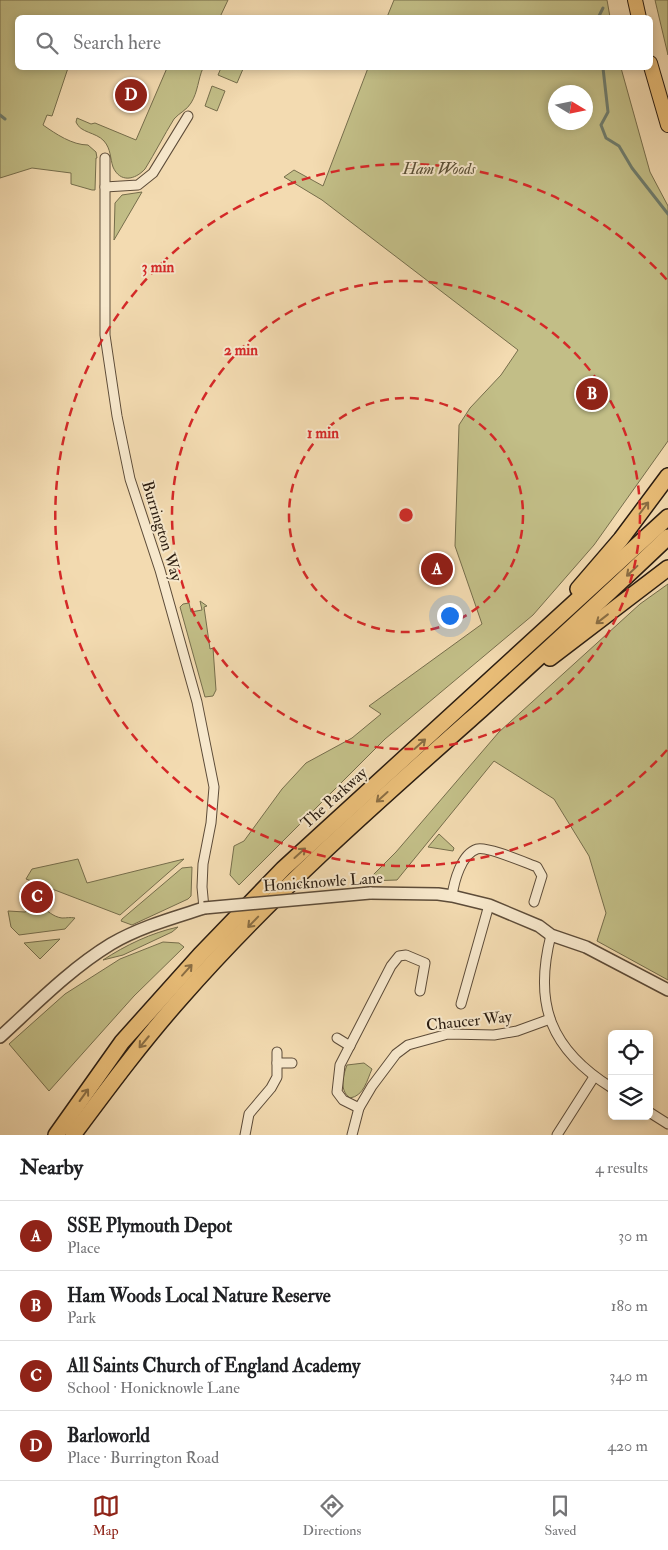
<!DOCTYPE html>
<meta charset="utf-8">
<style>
body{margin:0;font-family:"IM FELL Double Pica",serif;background:#f6f6f6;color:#202124}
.controls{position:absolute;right:15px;bottom:15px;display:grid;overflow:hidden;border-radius:8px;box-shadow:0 2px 8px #0003}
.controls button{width:45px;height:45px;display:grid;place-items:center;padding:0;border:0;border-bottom:1px solid #e0e0e0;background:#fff;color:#202124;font:25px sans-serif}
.compass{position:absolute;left:548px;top:85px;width:45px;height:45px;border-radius:50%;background:#fff;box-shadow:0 2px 8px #0003;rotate:100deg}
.you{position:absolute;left:449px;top:615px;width:18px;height:18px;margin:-12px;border:4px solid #fff;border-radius:50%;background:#1a73e8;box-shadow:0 0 0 8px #1a73e833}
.badge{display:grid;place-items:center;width:32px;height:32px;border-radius:50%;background:#8f2418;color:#fff;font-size:16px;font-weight:700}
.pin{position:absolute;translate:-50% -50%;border:2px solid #fff;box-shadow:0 1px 5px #0006}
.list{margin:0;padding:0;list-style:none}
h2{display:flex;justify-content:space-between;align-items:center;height:65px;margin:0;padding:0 20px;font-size:21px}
h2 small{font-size:16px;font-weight:400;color:#757577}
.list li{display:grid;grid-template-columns:32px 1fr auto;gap:15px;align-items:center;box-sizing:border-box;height:70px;padding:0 20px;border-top:1px solid #e0e0e0}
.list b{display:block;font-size:19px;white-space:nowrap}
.list p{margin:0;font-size:16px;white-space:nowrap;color:#757577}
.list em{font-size:16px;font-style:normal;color:#757577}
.icon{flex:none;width:28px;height:28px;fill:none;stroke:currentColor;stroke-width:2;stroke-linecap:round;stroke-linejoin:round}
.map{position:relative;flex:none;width:668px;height:1135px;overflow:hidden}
.search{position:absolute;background:#fff;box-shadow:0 2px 8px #0003;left:15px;right:15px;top:15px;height:55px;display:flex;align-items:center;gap:12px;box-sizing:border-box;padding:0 18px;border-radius:8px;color:#757577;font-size:19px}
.sheet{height:345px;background:#fff}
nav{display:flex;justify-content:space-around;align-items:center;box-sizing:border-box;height:70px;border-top:1px solid #e0e0e0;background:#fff;font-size:14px;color:#757577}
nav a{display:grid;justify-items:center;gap:2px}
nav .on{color:#8f2418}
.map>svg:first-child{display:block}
.green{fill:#c2be87;stroke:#766e4c;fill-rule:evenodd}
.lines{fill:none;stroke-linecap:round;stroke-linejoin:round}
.stream{stroke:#6e7c6d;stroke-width:3}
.minor-casing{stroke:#5d4c39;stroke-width:11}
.tertiary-casing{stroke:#5d4c39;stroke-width:14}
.primary-casing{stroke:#2b1d11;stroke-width:16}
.trunk-casing{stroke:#2b1d11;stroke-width:18}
.minor{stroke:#f7e8cc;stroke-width:9}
.tertiary{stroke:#f7e8cc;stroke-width:11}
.primary{stroke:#eabe78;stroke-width:14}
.trunk{stroke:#eabe78;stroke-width:15}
.tertiary-bridge-casing{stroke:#5d4c39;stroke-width:14;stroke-linecap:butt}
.tertiary-bridge{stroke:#f7e8cc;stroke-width:11}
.oneway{stroke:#8a6e44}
.ring{fill:none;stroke:#d62828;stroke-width:2.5;stroke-dasharray:9 6}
.labels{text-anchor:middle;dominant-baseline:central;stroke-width:4;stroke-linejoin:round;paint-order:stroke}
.park-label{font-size:16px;font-style:italic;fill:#584d34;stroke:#f7e8cc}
.street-label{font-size:16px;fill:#2b1d11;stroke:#f7e8cc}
.centre{fill:#d62828;stroke:#f7e8cc;stroke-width:2.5}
.ring-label{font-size:15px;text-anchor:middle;font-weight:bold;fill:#d62828;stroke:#f7e8cc;stroke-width:4;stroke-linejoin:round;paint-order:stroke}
</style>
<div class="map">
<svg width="668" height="1135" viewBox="0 0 668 1135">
<rect width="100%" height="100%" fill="#f3dbb1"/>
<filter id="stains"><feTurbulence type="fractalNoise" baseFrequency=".004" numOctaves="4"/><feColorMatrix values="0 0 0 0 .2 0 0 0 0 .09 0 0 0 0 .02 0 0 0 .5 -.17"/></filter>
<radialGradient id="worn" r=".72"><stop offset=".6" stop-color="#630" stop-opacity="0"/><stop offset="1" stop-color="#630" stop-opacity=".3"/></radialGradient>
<!-- green -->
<g class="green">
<path d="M 0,0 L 228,0 L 220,17 L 18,18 L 18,68 L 68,68 L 52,116 L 47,115 L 43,125 C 56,134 72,145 88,145 L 96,152 L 97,158 L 96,158 L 95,190 L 92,190 L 71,184 L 71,173 L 32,168 L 0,178 Z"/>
<polygon points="394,0 607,0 610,17 387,17"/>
<polygon points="655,0 668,0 668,55"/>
<path d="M 167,68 L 203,68 C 198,79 198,92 191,103 C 187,110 179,113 174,119 C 164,135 155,153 145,169 C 135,180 120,183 113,167 C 110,158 111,149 104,141 C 96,132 80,133 76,122 L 77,118 L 91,124 L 95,123 L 136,140 Z"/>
<polygon points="221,68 243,69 237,83 218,75"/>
<path d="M 368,68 L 621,68 L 650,172 L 668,206 L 668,441 L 594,545 L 533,615 L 385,739 L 239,885 L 230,875 L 234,846 L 244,841 L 282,789 L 306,763 L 352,738 L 381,714 L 369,706 L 482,624 L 455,546 L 459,425 L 470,408 L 501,375 L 518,350 L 322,200 L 284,177 L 294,170 L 323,186 ZM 586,92 L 586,122 L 556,122 L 556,92 Z"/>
<polygon points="212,86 225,91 217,111 205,106"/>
<polygon points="142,192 114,240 115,203 122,195"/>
<polygon points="668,584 668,980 597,941 606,913 589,856 554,799 494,761 397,880 367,881 396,852 499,732 640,604"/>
<polygon points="200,601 207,606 204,607 210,649 213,648 216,690 213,696 205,697 180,607 183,604 189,603 191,612 202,610"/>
<polygon points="439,834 454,848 453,851 428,847"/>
<polygon points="78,859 87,883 184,859 120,915 26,879 32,869"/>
<polygon points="192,867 191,896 188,899 132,925 121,921 122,919 182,868"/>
<path d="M 40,906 C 47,910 53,917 62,918 C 67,918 70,917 75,918 L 65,929 L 19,935 L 11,927 L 8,911 L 25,912 Z"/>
<path d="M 178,927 L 172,932 L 123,955 L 103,960 C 126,945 151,933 178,927 Z"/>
<polygon points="60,939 40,959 24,943"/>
<polygon points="163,942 179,943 184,947 134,996 49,1091 9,1044 65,994 120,959"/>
<path d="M 364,1063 L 372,1069 C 367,1080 364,1096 350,1098 C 339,1090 343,1076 347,1065 Z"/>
</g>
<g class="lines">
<!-- stream -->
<g class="stream">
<polyline points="598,18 603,8"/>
<polyline points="603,68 608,112 601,125 606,138 619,146 632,168 668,214"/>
<polyline points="0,115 5,119"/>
</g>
<!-- minor casing -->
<g class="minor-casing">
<g id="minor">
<polyline points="105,158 105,335 117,416 130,479 160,570 197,702 214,787 211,823 203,864 202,887 204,908"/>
<polyline points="105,187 138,185 153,173 188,116"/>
<path d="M 452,896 C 454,882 461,854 477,849 C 487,846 526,863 537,867 L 542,876 L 534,902"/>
<path d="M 551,935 C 533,1005 551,1050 612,1088"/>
<polyline points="461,1004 489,905"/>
<polyline points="337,1038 350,1046"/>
<polyline points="277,1063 292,1063"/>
<polyline points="359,1108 343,1100 337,1092 340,1065 391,966 399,956 406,955 425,963 420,991"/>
<polyline points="649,1112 668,1124"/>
<polyline points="245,1135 249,1114 271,1088 277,1077 277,1052"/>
<polyline points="352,1135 359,1108 372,1086 396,1054 408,1045 448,1034 494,1035 517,1031 550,1019"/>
<polyline points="557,1135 594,1077"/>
</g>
</g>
<!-- tertiary casing -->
<g class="tertiary-casing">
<g id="tertiary">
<polyline points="370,893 438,894 452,896 489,905 539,926 551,935 586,947 668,990"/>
<path d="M 0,1037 C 35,1005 70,969 111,944 C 140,927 173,918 204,908"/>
</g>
</g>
<!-- primary casing -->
<g class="primary-casing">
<g id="primary">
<polyline points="635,0 639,18"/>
<polyline points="650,63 668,125"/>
</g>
</g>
<!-- trunk casing -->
<g class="trunk-casing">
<g id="trunk">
<polyline points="578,589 621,539 668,476"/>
<polyline points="550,658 668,568"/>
<polyline points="56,1135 122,1042 200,955 283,869 668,517"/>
<path d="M 73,1135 C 108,1088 142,1042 181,998 C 272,894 377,802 481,710 C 544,653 606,596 668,537"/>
</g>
</g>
<!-- minor -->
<use href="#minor" class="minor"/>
<!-- tertiary -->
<use href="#tertiary" class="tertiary"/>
<!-- primary -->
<use href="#primary" class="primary"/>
<!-- trunk -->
<use href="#trunk" class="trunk"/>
<!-- tertiary-bridge casing -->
<g class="tertiary-bridge-casing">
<polyline id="tertiary-bridge" points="204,908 370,893"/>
</g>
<!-- tertiary-bridge -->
<use href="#tertiary-bridge" class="tertiary-bridge"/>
</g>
<!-- one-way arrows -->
<defs><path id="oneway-shaft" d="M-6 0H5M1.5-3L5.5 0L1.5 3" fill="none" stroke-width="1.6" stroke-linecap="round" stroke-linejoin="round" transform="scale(1.25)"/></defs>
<g class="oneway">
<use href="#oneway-shaft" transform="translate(644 508) rotate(-53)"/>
<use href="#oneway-shaft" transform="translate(632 571) rotate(137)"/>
<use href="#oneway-shaft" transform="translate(602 619) rotate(142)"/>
<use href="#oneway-shaft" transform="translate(420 744) rotate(-42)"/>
<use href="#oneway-shaft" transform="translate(382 797) rotate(138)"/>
<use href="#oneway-shaft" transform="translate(300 853) rotate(-42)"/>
<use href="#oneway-shaft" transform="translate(253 922) rotate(134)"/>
<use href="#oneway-shaft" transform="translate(187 970) rotate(-48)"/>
<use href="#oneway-shaft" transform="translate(144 1042) rotate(130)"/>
<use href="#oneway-shaft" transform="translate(84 1095) rotate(-54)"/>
</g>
<!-- distance rings -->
<g class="ring">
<circle cx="406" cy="515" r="117"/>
<circle cx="406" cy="515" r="234"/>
<path d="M667 750A351 351 0 1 1 667 280"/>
</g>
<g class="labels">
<!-- park labels -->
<g class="park-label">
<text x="439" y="169">Ham Woods</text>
</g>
<!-- street labels -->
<g class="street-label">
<text transform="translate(162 531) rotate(73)">Burrington Way</text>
<text transform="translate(334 798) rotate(-42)">The Parkway</text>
<text transform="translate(323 882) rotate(-4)">Honicknowle Lane</text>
<text transform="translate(469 1021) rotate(-6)">Chaucer Way</text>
</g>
</g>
<circle cx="406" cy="515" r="8" class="centre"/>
<g class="ring-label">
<text x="158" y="272">3 min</text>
<text x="241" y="355">2 min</text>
<text x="323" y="438">1 min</text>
</g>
<rect width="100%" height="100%" filter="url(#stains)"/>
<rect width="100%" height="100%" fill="url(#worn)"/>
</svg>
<div class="controls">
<button><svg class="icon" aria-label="locate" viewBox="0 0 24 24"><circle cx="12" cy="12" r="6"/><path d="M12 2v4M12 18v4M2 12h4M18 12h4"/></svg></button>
<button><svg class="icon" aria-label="layers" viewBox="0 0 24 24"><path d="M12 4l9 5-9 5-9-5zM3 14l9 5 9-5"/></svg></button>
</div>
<svg class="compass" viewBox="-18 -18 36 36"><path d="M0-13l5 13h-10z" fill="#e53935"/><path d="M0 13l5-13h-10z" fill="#757577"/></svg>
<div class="you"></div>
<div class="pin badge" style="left:437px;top:569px">A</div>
<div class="pin badge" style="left:592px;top:394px">B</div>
<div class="pin badge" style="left:37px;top:897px">C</div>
<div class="pin badge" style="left:131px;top:95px">D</div>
<div class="search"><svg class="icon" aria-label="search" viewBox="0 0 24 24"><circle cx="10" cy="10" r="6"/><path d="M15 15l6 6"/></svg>Search here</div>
</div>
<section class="sheet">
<h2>Nearby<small>4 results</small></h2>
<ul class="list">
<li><span class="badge">A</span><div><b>SSE Plymouth Depot</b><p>Place</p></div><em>30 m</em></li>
<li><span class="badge">B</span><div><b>Ham Woods Local Nature Reserve</b><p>Park</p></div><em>180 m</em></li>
<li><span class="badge">C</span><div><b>All Saints Church of England Academy</b><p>School · Honicknowle Lane</p></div><em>340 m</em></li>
<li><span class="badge">D</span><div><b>Barloworld</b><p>Place · Burrington Road</p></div><em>420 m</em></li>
</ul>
</section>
<nav>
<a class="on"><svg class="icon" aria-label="map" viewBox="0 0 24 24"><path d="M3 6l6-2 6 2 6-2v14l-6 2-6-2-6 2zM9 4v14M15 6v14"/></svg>Map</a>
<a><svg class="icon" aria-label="directions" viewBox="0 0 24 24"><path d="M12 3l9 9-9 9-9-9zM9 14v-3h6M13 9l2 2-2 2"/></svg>Directions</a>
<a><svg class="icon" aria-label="saved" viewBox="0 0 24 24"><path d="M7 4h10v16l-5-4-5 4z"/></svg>Saved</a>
</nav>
